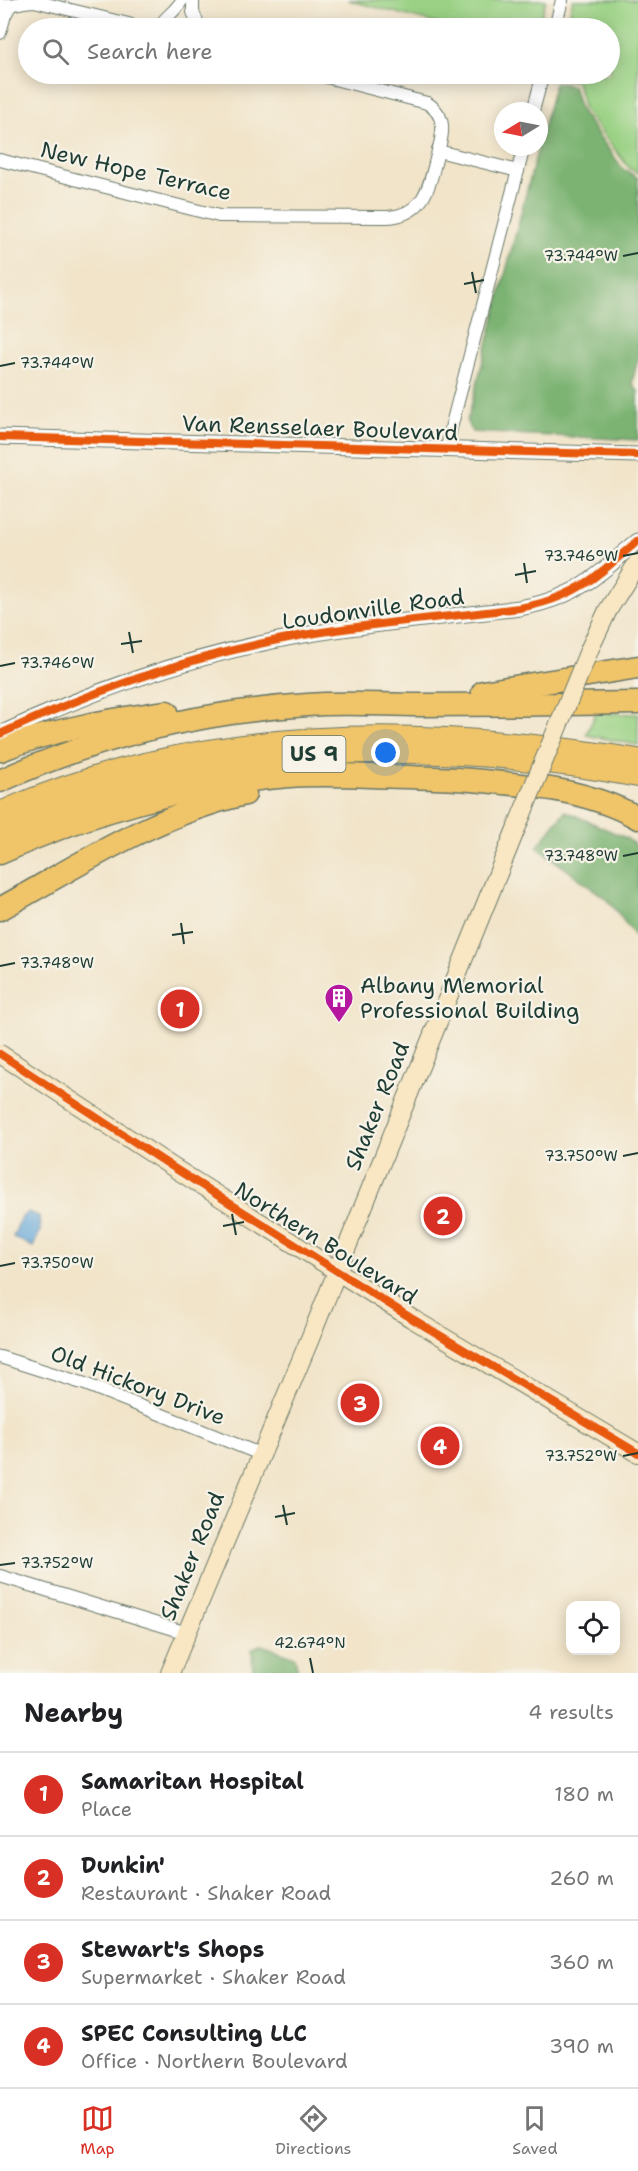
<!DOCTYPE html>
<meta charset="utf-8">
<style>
body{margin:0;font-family:"Shantell Sans",sans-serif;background:#f6f6f6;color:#202124}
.controls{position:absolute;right:18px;bottom:18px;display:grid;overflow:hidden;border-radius:12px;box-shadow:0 3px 15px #0003}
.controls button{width:54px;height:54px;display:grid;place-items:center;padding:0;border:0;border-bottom:2px solid #e0e0e0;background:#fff;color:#202124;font:30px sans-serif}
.compass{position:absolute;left:494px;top:102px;width:54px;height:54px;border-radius:50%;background:#fff;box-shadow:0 3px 15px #0003;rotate:260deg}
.you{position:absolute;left:386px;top:753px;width:21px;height:21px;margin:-15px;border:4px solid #fff;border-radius:50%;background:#1a73e8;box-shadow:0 0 0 9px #1a73e833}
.badge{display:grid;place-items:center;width:39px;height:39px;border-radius:50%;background:#d93025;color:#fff;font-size:20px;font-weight:700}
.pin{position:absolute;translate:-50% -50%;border:3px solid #fff;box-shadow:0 2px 6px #0006}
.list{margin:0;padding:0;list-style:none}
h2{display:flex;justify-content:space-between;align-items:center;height:78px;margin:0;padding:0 24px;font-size:26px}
h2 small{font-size:20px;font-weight:400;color:#757577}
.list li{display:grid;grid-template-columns:39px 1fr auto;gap:18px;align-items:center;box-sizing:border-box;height:84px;padding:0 24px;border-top:2px solid #e0e0e0}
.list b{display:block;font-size:22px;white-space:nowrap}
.list p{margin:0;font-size:20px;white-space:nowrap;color:#757577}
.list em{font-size:20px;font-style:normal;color:#757577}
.icon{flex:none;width:33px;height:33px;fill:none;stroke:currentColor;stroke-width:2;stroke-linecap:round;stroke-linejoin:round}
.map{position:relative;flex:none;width:638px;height:1673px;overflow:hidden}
.search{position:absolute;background:#fff;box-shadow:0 3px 15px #0003;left:18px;right:18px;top:18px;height:66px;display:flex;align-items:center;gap:15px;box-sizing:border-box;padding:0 21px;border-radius:33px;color:#757577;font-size:22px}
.sheet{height:414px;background:#fff}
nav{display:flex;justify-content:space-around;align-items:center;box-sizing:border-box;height:84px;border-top:2px solid #e0e0e0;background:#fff;font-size:16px;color:#757577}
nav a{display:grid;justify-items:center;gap:3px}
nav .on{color:#d93025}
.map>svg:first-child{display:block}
.green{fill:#9ad184;stroke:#5c875c;stroke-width:1.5}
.forest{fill:#7bb372;stroke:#4d7853;stroke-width:1.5}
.water{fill:#64a6d8;stroke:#427286;stroke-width:1.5}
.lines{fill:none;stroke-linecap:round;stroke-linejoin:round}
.minor-casing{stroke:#687768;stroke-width:14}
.tertiary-casing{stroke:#687768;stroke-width:17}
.secondary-casing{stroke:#687768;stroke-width:20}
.primary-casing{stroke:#687768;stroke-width:22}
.motorway-casing{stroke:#687768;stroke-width:25}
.minor{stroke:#fff;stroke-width:12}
.tertiary{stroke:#fff;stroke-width:15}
.secondary{stroke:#f9e7c3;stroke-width:18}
.primary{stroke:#f0c469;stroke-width:20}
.motorway{stroke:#f0c469;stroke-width:22}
.secondary-bridge-casing{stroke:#687768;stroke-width:20;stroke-linecap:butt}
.secondary-bridge{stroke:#f9e7c3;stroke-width:18}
.cycleway-casing{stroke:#f7f3e8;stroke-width:11}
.cycleway{stroke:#e8590c;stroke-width:8}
.ticks{fill:none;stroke:#1f3d34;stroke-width:2}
.labels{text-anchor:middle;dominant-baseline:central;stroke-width:4.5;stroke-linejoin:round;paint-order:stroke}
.shield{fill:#f7f3e8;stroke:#60746a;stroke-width:1.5}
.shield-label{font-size:21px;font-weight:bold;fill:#1f3d34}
.street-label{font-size:22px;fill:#1f3d34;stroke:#f7f3e8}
.poi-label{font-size:22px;fill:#1f3d34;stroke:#f7f3e8;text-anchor:start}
.ticks-label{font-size:15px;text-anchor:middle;fill:#1f3d34;stroke:#f7f3e8;stroke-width:4.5;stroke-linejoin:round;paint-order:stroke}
</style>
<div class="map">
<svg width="638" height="1673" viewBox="0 0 638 1673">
<rect width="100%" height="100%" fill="#f7f3e8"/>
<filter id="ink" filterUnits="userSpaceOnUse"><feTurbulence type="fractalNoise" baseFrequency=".0167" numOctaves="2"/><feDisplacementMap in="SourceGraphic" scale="12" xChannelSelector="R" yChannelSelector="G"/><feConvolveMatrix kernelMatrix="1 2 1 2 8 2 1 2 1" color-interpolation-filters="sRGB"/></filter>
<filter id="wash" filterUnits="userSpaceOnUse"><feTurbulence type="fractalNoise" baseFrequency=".008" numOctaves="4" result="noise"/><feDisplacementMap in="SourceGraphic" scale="24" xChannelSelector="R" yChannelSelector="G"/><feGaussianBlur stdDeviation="1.35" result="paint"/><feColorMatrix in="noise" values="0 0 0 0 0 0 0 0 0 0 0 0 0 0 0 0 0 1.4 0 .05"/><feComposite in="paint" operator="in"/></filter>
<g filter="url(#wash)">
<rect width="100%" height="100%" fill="#f1e4c9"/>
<!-- green -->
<g class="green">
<polygon points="348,0 546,0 538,28 453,28"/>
<polygon points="573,0 638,0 638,173 630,169 584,110 577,82 554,76 554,74 610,74 610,28 566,28"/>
<polygon points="596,713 638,714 638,745 586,735"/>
</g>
<!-- forest -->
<g class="forest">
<polygon points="555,82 573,86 580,110 623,169 638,178 638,359 632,383 638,391 638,440 472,432 467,422"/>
<polygon points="565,811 626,838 638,847 638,940 609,901 537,847"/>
<polygon points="262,1645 295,1657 298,1673 253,1673 252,1650 255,1647"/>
</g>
<!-- water -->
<polygon class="water" points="28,1212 39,1216 40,1231 33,1247 13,1237 21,1218"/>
</g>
<g filter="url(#ink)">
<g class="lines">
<!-- minor casing -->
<g class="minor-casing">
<g id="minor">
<polyline points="193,0 193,12 200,28"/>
<path d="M 0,4 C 13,7 21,1 34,1 L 145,28"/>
<path d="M 158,28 C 165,17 176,11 182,0"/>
<polyline points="555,28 562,0"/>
<polyline points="0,33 5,15 10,6"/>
<path d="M 315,74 L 427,103 C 446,115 444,132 438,151 L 518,171"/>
<polyline points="533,111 543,74"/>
<path d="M 0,160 L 219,216 L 387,217 C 427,215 430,182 438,151"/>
<polyline points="447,450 450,432 524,147"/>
<polyline points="0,1357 85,1384 260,1454"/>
<polyline points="0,1576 187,1633"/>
</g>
</g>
<!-- tertiary casing -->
<g class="tertiary-casing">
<g id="tertiary">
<polyline points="0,437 638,455"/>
<path d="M 0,734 C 94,690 191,656 293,637 C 367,623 443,618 519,608 C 549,603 577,592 601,572 C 614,562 625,551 638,541"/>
</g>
</g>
<!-- secondary casing -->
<g class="secondary-casing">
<g id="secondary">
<polyline points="608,610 638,562"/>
<polyline points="0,1054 171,1166 411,1318 638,1453"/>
<polyline points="170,1673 309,1341 518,824"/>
</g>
</g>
<!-- primary casing -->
<g class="primary-casing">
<g id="primary">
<path d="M 0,812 C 204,721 422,724 638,759"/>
<path d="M 0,831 C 204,741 422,737 638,777"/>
</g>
</g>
<!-- motorway casing -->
<g class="motorway-casing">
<g id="motorway">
<polyline points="483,692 638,667"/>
<path d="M 0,750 C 54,729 110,720 167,712"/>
<path d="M 0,781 C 96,737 202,712 307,705 C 345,702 382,705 420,705 C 493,705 565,704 638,703"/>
<path d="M 0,853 C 90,811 190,784 289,776 C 316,774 344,775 371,776 C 404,777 438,777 471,780 C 529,785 586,789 638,818"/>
<path d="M 0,909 C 79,865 156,814 245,794"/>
</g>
</g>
<!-- minor -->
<use href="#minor" class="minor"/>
<!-- tertiary -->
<use href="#tertiary" class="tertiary"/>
<!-- secondary -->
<use href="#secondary" class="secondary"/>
<!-- primary -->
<use href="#primary" class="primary"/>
<!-- motorway -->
<use href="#motorway" class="motorway"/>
<!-- secondary-bridge casing -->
<g class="secondary-bridge-casing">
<polyline id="secondary-bridge" points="518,824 590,648 608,610"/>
</g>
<!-- secondary-bridge -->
<use href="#secondary-bridge" class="secondary-bridge"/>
<!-- cycleway casing -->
<g class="cycleway-casing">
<g id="cycleway">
<polyline points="0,437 638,455"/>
<path d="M 0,734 C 94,690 191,656 293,637 C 367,623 443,618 519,608 C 549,603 577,592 601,572 C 614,562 625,551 638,541"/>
<polyline points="0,1054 171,1166 411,1318 638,1453"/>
</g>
</g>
<!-- cycleway -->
<use href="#cycleway" class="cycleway"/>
</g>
</g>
<!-- ticks -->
<path class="ticks" d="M 623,256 L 638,253M 472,272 L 476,293M 464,284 L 484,280M 0,366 L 15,363M 623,556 L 638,553M 524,563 L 527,583M 515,575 L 536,571M 129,632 L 133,653M 121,644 L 142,641M 0,666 L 15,663M 623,856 L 638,853M 181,923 L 184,944M 172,935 L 193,932M 0,966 L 15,963M 623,1156 L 638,1153M 232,1214 L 236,1235M 223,1226 L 244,1222M 0,1266 L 15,1263M 623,1456 L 638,1453M 283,1505 L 287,1525M 275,1517 L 295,1513M 0,1565 L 15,1563M 310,1658 L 313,1673"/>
<!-- icons -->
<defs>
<g id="building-pin" transform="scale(1.5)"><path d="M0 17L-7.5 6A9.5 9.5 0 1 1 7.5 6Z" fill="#b5179e" stroke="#f7f3e8"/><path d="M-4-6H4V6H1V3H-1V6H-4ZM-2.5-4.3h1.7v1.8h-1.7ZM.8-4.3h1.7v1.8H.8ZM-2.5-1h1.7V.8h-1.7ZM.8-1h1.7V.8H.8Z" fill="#fff"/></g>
</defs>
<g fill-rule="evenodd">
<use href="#building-pin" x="339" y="998"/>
</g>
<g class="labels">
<!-- shield labels -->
<rect class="shield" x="282.5" y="736" width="63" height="36" rx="4.5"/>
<g class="shield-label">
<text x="314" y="754">US 9</text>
</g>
<!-- street labels -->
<g class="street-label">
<text transform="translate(136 171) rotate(13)">New Hope Terrace</text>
<text transform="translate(320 428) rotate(2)">Van Rensselaer Boulevard</text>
<text transform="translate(373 609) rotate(-8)">Loudonville Road</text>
<text transform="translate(377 1106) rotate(-68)">Shaker Road</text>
<text transform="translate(326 1243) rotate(32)">Northern Boulevard</text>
<text transform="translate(138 1385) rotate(21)">Old Hickory Drive</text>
<text transform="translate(192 1556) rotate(-68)">Shaker Road</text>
</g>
<!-- poi labels -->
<g class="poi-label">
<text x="360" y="985">Albany Memorial<tspan x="360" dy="25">Professional Building</tspan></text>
</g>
</g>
<g class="ticks-label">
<text x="581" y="261">73.744°W</text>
<text x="57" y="368">73.744°W</text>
<text x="581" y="561">73.746°W</text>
<text x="57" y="668">73.746°W</text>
<text x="581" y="861">73.748°W</text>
<text x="57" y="968">73.748°W</text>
<text x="581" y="1161">73.750°W</text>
<text x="57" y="1268">73.750°W</text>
<text x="581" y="1461">73.752°W</text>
<text x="57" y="1568">73.752°W</text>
<text x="310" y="1648">42.674°N</text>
</g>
</svg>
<div class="controls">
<button><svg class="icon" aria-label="locate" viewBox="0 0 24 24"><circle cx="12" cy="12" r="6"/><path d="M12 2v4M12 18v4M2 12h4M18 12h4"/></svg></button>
</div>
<svg class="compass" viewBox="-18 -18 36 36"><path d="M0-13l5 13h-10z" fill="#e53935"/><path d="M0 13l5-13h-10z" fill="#757577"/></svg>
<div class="you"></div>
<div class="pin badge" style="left:180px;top:1009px">1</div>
<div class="pin badge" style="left:443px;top:1216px">2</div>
<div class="pin badge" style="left:360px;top:1403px">3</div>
<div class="pin badge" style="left:440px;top:1446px">4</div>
<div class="search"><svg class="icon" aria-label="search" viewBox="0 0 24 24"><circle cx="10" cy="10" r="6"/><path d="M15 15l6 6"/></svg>Search here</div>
</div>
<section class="sheet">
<h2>Nearby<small>4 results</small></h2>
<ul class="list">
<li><span class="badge">1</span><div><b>Samaritan Hospital</b><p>Place</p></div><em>180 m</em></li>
<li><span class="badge">2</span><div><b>Dunkin'</b><p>Restaurant · Shaker Road</p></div><em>260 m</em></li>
<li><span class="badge">3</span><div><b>Stewart's Shops</b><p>Supermarket · Shaker Road</p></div><em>360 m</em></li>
<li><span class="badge">4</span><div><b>SPEC Consulting LLC</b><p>Office · Northern Boulevard</p></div><em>390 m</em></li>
</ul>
</section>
<nav>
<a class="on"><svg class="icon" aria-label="map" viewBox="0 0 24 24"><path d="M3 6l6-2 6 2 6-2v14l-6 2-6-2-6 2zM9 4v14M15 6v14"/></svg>Map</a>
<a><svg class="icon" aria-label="directions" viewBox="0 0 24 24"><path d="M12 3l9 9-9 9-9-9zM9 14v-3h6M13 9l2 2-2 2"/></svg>Directions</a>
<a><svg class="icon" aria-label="saved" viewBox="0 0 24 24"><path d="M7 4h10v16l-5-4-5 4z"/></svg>Saved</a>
</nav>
